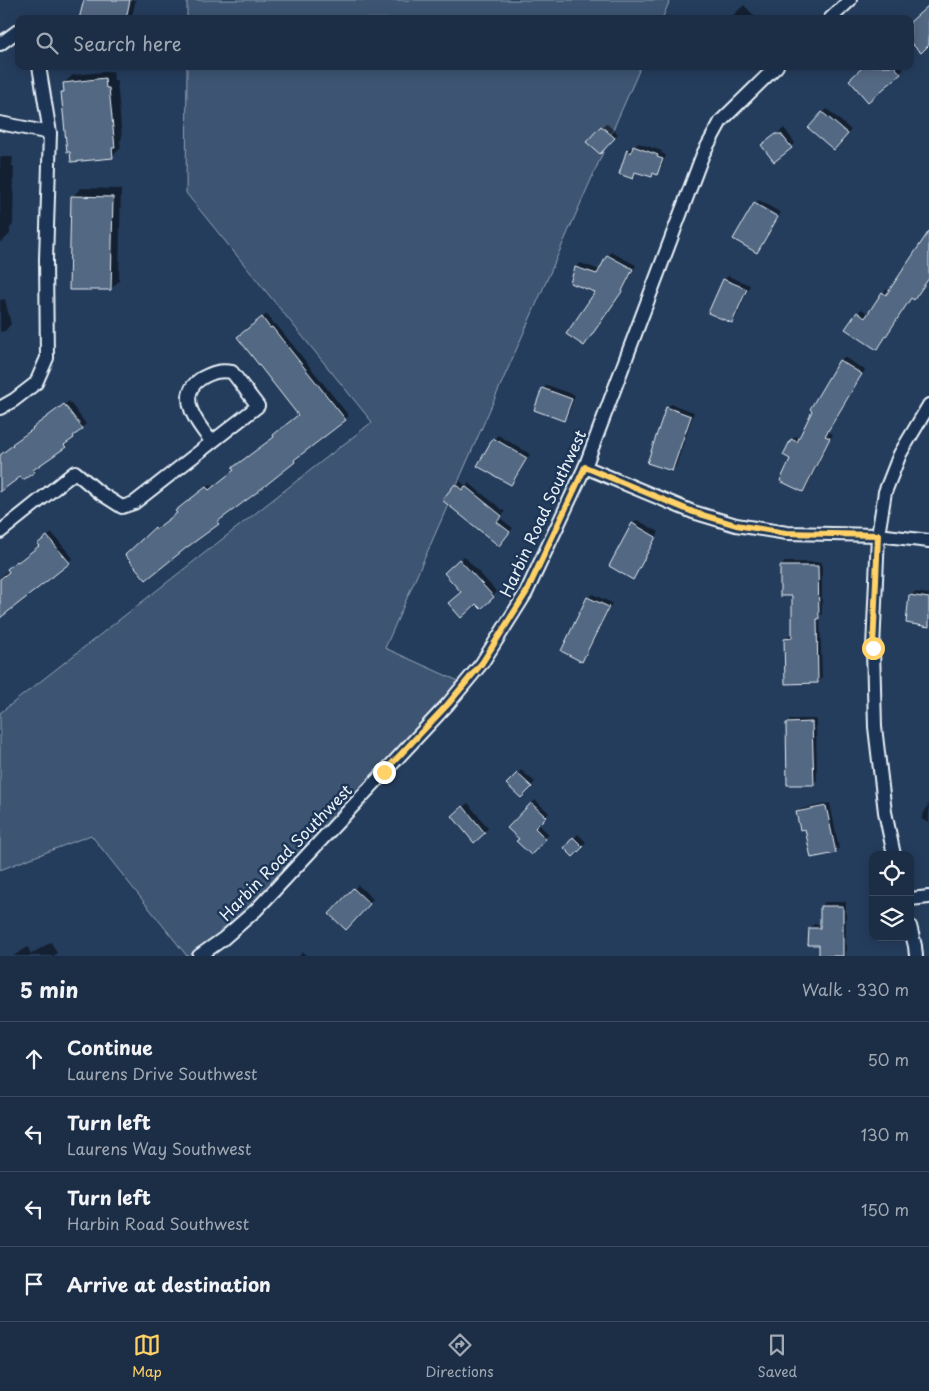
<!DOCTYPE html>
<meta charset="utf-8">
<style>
body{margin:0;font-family:"Playpen Sans",sans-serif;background:#293a51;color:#f1f3f6}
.controls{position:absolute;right:15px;bottom:15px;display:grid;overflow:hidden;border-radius:10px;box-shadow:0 2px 12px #0003}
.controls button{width:45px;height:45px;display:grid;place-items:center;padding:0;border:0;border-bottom:1px solid #3a4a5f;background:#1c2e46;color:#f1f3f6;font:25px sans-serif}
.stop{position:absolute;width:15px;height:15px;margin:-11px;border:4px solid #ffd166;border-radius:50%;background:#fff}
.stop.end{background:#ffd166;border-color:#fff;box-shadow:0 1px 5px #0008}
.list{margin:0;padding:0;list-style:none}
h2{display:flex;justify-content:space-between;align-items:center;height:65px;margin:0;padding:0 20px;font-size:21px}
h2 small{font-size:16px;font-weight:400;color:#a0a8b3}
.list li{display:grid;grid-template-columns:32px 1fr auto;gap:15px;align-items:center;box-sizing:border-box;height:75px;padding:0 20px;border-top:1px solid #3a4a5f}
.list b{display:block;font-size:19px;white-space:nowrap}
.list p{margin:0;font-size:16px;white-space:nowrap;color:#a0a8b3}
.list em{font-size:16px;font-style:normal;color:#a0a8b3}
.icon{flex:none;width:28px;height:28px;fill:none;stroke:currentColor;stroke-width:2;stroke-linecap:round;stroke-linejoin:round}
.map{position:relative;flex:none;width:929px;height:956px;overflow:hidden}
.search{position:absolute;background:#1c2e46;box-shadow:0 2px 12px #0003;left:15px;right:15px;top:15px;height:55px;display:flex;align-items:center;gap:12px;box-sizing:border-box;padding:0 18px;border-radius:10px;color:#a0a8b3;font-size:19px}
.sheet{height:365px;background:#1c2e46}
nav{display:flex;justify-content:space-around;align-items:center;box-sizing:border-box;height:70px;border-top:1px solid #3a4a5f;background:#1c2e46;font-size:14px;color:#a0a8b3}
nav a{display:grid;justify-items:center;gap:2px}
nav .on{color:#ffd166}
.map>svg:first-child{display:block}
.green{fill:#3e5472;stroke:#93a2b5}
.shadow{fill:#0007}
.building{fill:#536782;stroke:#e8f1f8}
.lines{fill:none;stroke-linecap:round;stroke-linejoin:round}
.minor-casing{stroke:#e8f1f8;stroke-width:16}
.minor{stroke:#1d3557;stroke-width:12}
.route{stroke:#ffd166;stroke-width:6}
.labels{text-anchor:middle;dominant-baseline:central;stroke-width:5;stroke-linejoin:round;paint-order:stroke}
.street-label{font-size:16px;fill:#e8f1f8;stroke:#1d3557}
</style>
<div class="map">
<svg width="929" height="956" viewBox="0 0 929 956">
<rect width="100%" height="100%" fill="#253d5d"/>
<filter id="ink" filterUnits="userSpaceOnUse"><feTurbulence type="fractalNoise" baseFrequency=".02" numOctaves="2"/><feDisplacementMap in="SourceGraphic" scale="10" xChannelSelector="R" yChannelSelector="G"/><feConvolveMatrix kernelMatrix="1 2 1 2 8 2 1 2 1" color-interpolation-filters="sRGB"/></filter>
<g filter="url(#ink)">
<!-- green -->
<g class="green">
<polygon points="187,0 670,0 662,19 187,19"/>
<polygon points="187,66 641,66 385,648 465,684 235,936 194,956 187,956 91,835 0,870 0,713 372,422 186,193"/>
</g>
<!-- shadow -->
<g class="shadow">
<polygon points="85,0 136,0 131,19 81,19"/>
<polygon points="744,5 757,19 729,19 730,18"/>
<polygon points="866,66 901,66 904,69 900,73"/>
<polygon points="113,71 114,80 117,80 122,138 120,141 121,148 112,156 63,93 65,90 64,83 73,75"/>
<polygon points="827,109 851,130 837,145 810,128"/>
<polygon points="606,123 618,134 600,153 588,142"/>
<polygon points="784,128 795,143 791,147 763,145"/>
<polygon points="638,143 662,151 661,153 666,155 661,169 652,176 637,171 633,177 620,173 628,150 632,146 633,148"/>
<polygon points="0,157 13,157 12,166 14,166 13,225 10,228 10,234 2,242 0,242"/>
<polygon points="81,188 121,189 119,281 111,289 72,197"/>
<polygon points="759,200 781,213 779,216 756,203"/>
<polygon points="755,205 778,218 761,247 757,251"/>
<polygon points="929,234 929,278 918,295 914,299 912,297 881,344 858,313 861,309 869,314 883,293 887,289 890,291"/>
<polygon points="611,252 636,265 625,287 584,345 597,291 576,267 580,263 600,270 608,256"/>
<polygon points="728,276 750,285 736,318 732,322 724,280"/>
<polygon points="5,299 11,324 5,331 0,332 0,300"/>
<polygon points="267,314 275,325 276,324 349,416 298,456 299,457 295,461 221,517 222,519 218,523 146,578 130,551 160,524 161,526 178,512 191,499 211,484 213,487 276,436 274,435 278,431 299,415 242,333"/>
<polygon points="844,357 865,370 828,432 833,434 807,487 803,491 792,458 785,455 792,440 796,436 800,438 840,361"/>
<polygon points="547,385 575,395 568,415 564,419 543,389"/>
<polygon points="69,401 86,424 68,441 69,442 65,446 37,466 38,467 34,471 23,479 20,475 0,490 0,455 14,445 13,444 17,440"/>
<polygon points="671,404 694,412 676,466 672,470 667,408"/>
<polygon points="498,435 530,454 515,480 511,484 494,439"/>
<polygon points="460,481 466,486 469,483 505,512 500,518 513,528 503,540 456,485"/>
<polygon points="637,520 659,532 636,574 632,578 633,524"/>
<polygon points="52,533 73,558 0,617 0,577 22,558 23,559 40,545 43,540"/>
<polygon points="464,556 497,592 481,608 476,602 462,591 446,573"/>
<polygon points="785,562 822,562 822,614 820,616 822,678 818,682 786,639 789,635 794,635 793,594 781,566"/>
<polygon points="915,592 929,594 929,625 911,596"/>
<polygon points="592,594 612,603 586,656 582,660 588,598"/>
<polygon points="791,719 816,719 817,780 813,784 787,723"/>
<polygon points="521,770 535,782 521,796 508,784"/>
<polygon points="929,782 929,790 926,789"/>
<polygon points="535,800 549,813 538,824 549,834 531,854 520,839 509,828"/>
<polygon points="468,803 488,828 484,832 457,812"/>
<polygon points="830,803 839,848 835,852 806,828 797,813 801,809"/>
<polygon points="929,803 929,823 921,819"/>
<polygon points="578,834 586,842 573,855 565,848"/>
<polygon points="358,885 373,899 346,928 331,914"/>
<polygon points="825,902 846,902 846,956 820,956 820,943 810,928 814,924 821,924 821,906"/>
<polygon points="51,942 57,953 54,956 13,956 28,947 31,954"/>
<polygon points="303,952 306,956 299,956"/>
</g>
<!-- building -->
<g class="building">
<polygon points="84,0 130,0 126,19 79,19"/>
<polygon points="929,5 929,45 921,53 910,42 910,22"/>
<polygon points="864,66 894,66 901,74 868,102 849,80"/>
<polygon points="105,78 106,88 109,88 115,148 112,148 113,158 71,162 70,152 67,152 61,92 64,92 63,83"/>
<polygon points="822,112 848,134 834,150 808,128"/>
<polygon points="601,126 615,138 600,154 586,142"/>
<polygon points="776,134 781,134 792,148 774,162 761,145"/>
<polygon points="633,146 658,155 657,157 663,159 657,175 653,173 652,177 635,172 633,179 619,174 627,149 631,153"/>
<polygon points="71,196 113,197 111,290 69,290"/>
<polygon points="754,203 778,217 757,253 733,239"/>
<polygon points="929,231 929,278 914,300 911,298 877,350 845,329 857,312 865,318 882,292 886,295"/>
<polygon points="607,255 633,269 621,293 584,346 566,334 595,292 570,283 575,267 597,274"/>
<polygon points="723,279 747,289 732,323 708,313"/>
<polygon points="262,317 270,328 272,327 346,420 294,460 295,462 256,493 217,522 219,524 186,548 146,580 125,555 155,527 156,529 177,513 175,511 185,503 206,487 209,490 234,470 232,468 274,437 273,435 298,415 237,337"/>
<polygon points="839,360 862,374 825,436 830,438 803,492 780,481 790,459 783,455 791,439 797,442 812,411 810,409"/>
<polygon points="542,388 572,399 564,421 534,410"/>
<polygon points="64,404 83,429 73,436 74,438 64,445 66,447 33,470 35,472 23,480 20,477 0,492 0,455 13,445 12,444 33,429 32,428"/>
<polygon points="666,407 691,416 672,471 647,463"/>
<polygon points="493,438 527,458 511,485 477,466"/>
<polygon points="455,484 462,490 465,486 502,516 497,522 510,532 499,546 442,500"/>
<polygon points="632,523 656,537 633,580 609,566"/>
<polygon points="47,536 70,563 0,618 0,579 9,572 7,569 17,561 18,562 39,546 37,544"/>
<polygon points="459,559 494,597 481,609 476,604 461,618 448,603 461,592 444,573"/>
<polygon points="780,566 818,566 819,619 817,619 818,683 785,684 784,639 792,638 792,596 780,596"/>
<polygon points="909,595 929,598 929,627 906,623"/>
<polygon points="587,597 609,607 582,662 561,651"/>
<polygon points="812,722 814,785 787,785 786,723"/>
<polygon points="517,773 532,787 521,798 506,784"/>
<polygon points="531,803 546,817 535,828 546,839 531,855 516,841 519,839 507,828"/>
<polygon points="463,806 485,833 474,843 452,816"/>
<polygon points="826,806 836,853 811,858 805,829 800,830 796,812"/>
<polygon points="573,837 583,847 573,857 564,848"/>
<polygon points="353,888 370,904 346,930 329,914"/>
<polygon points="820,906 843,906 843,956 819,956 819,945 808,945 809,928 820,928"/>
</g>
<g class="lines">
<!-- minor casing -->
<g class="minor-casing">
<g id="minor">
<polyline points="830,19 850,0"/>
<polyline points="0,44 19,30"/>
<polyline points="0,123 50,133 39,66"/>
<polyline points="0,408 14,400 36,383 47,358 46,259 50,133"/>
<polyline points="585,467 693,512 736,525 787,533 878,535 929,541"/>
<path d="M 0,532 L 75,472 L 100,493 L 122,507 L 134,503 L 258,406 L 232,372 C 220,370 213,372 202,378 C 174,395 198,425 212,442"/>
<polyline points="894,855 885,812 875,727 873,648 878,535 885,492 900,454 929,405"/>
<polyline points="910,899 929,897"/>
<polyline points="910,926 915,946 916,956"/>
<polyline points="199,956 223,939 256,910 448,704 482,663 526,593 585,467 703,154 721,121 777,66"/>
</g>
</g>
<!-- minor -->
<use href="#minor" class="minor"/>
</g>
</g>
<g class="lines" filter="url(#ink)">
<!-- route -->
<polyline class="route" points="384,772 448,704 482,663 526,593 585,467 693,512 736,525 786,533 878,535 873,648"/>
</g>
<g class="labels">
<!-- street labels -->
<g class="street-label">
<text transform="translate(542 513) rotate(-65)">Harbin Road Southwest</text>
<text transform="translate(285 852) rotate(-46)">Harbin Road Southwest</text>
</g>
</g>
</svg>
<div class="controls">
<button><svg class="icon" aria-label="locate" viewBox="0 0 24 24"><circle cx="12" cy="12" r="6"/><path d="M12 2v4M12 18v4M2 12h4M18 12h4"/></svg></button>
<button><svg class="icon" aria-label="layers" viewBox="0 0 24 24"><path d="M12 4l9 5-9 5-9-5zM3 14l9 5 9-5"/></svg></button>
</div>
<div class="stop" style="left:873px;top:648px"></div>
<div class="stop end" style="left:384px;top:772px"></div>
<div class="search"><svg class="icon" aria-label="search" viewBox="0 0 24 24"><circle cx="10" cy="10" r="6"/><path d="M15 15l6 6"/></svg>Search here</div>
</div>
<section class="sheet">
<h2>5 min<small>Walk · 330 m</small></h2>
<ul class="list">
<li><svg class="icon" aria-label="ahead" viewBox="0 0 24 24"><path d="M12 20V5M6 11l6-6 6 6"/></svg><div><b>Continue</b><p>Laurens Drive Southwest</p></div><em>50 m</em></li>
<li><svg class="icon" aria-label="left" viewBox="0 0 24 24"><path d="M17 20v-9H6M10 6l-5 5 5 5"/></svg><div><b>Turn left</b><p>Laurens Way Southwest</p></div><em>130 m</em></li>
<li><svg class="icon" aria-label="left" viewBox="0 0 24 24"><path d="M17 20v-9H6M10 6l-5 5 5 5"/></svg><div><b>Turn left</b><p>Harbin Road Southwest</p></div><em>150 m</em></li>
<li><svg class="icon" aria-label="arrive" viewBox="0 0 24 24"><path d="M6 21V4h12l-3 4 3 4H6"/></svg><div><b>Arrive at destination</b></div></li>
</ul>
</section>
<nav>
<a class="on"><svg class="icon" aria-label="map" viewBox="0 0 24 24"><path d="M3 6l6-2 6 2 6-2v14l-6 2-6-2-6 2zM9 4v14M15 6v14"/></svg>Map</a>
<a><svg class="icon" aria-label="directions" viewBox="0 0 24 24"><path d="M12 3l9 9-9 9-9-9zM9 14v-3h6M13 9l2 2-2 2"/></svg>Directions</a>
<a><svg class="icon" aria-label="saved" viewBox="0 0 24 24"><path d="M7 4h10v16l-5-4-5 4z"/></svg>Saved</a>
</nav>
